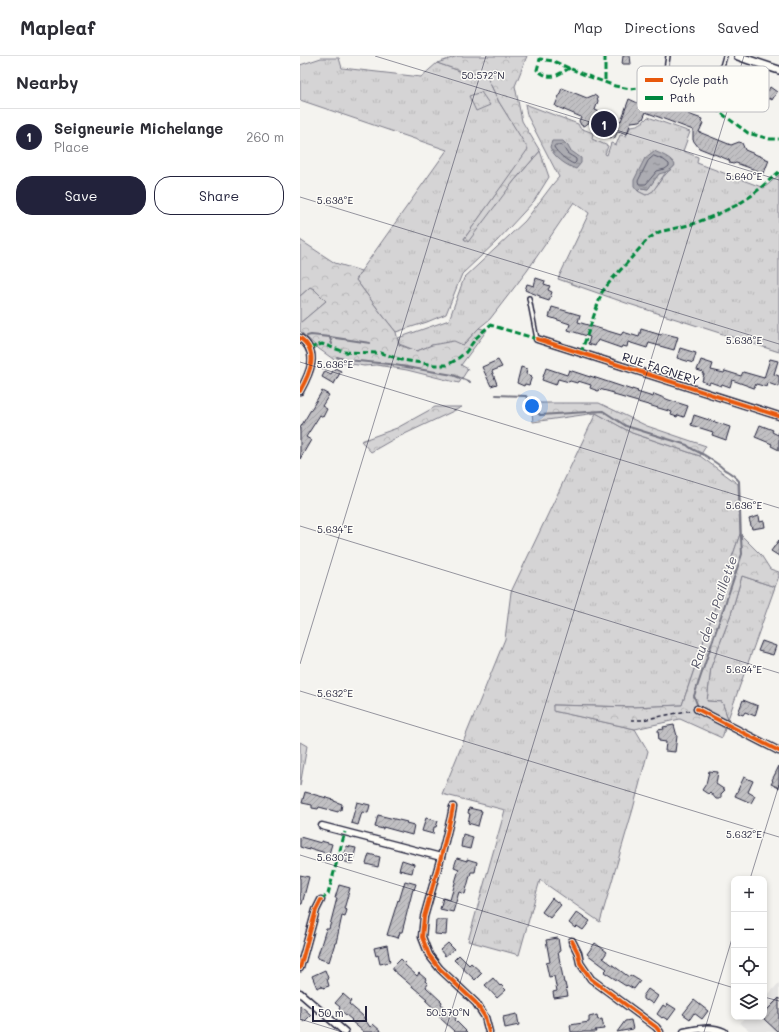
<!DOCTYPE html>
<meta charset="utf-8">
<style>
body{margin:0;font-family:Mali,sans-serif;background:#f2f2f3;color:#2b2b33}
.controls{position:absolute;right:12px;bottom:12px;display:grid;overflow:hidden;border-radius:8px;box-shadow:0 2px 6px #0003}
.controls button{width:36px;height:36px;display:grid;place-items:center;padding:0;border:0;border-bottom:1px solid #e1e1e2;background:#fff;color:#2b2b33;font:20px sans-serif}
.scale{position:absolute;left:12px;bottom:10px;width:55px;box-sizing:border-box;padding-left:4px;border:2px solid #22223b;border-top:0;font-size:11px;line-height:14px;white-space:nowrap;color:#22223b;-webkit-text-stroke:3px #fdfcf7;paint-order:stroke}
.you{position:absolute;left:232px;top:350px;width:14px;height:14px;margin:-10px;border:3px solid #fff;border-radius:50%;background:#1a73e8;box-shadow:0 0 0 6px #1a73e833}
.badge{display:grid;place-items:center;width:26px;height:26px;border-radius:50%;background:#22223b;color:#fff;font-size:13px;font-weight:700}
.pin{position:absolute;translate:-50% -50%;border:2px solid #fff;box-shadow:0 1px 4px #0006}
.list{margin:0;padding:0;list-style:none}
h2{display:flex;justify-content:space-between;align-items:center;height:52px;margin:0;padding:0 16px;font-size:17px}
h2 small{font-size:13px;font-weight:400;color:#7c7c81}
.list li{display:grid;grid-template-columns:26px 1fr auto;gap:12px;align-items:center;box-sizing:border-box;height:56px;padding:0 16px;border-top:1px solid #e1e1e2}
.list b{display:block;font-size:15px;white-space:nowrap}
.list p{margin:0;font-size:13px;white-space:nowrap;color:#7c7c81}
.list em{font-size:13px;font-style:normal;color:#7c7c81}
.actions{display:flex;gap:8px;padding:12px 16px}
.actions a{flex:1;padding:9px 0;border:1px solid #22223b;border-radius:16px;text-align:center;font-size:14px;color:#22223b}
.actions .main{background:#22223b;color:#fff}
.icon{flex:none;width:22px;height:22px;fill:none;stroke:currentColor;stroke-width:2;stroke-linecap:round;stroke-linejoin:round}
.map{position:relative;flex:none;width:479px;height:976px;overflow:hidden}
header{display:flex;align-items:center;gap:24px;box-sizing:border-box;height:56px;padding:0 20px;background:#fff;border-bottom:1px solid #e1e1e2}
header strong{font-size:19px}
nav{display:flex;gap:22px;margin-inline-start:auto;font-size:14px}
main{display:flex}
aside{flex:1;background:#fff}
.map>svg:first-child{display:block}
.built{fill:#e4e3e2}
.grass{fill:url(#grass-tufts);stroke:#7c7b88;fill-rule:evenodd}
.forest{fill:url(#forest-crowns);stroke:#7c7b88}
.water{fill:url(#water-ripples);stroke:#757582}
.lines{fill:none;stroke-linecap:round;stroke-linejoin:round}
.shore{stroke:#59596b;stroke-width:1}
.stream{stroke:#757582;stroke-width:2}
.building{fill:url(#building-hatch);stroke:#22223b}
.service-casing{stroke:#22223b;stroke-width:6}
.minor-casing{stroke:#22223b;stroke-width:9}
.tertiary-casing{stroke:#22223b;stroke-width:10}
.path{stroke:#22223b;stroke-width:1.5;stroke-dasharray:4 3;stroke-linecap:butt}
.service{stroke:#fdfcf7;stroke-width:3}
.minor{stroke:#fdfcf7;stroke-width:6}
.tertiary{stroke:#fdfcf7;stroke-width:7}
.quiet{stroke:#00873e;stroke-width:3;stroke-dasharray:6 3;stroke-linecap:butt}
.cycleway-casing{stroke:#fdfcf7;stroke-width:6}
.cycleway{stroke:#e8590c;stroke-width:4}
.ticks{fill:none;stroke:#22223b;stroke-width:1;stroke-opacity:0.45}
.labels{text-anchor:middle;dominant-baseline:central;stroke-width:3;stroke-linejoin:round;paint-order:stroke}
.street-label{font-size:12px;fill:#22223b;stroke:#fdfcf7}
.water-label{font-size:13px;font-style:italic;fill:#59596b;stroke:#fdfcf7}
.key{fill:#fdfcf7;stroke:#bbbbbf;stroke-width:1}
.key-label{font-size:11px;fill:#22223b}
.ticks-label{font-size:10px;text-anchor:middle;fill:#22223b;stroke:#fdfcf7;stroke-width:3;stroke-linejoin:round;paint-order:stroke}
</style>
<header>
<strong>Mapleaf</strong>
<nav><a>Map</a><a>Directions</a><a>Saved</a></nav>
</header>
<main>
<aside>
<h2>Nearby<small></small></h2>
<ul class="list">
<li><span class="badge">1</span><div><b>Seigneurie Michelange</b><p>Place</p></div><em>260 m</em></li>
</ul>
<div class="actions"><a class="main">Save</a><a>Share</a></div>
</aside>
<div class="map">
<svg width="479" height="976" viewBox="0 0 479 976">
<defs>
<pattern id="grass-tufts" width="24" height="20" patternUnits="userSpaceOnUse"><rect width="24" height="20" fill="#d5d4d5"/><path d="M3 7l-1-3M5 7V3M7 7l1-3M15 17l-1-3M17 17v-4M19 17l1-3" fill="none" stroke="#b7b6b8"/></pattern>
<pattern id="forest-crowns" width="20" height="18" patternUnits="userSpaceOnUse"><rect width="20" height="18" fill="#d5d4d5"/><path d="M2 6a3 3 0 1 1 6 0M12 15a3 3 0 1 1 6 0" fill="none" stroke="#b7b6b8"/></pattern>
<pattern id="water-ripples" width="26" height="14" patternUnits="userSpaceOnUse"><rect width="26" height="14" fill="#acacb2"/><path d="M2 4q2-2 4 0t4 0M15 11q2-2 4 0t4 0" fill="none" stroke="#8c8c92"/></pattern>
<pattern id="building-hatch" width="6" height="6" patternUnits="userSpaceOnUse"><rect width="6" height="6" fill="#c0bfc2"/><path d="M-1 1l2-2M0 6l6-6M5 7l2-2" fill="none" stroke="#a5a4a8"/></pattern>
</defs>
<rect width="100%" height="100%" fill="#f4f3ef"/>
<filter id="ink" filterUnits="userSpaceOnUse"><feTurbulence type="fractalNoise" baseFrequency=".025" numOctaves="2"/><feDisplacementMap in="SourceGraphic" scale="8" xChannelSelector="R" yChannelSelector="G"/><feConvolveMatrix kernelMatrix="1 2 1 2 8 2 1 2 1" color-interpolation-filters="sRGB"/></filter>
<g filter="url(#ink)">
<!-- built -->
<polygon class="built" points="479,927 479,976 451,976 440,967 446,961 464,961 464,943"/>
<!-- grass -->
<g class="grass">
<polygon points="21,2 39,2 42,12 121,21 137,7 163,16 186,19 199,46 229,93 164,183 240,95 249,121 234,145 197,185 162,218 146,258 127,266 96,276 80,256 56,224 61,215 147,94 0,44 0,9"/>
<path d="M 225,48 L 278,68 L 280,72 L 293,77 L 292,83 L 308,90 L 305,98 L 307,99 L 311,87 L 316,89 L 320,79 L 326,80 L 331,70 C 340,69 342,67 348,61 L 390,76 L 383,95 L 398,101 L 397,107 L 464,132 L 479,119 L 479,296 L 326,247 L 258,223 L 289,157 L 274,146 L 227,215 L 190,263 L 179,272 L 163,289 L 132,289 L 117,295 L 99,288 L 98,282 L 149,264 L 164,222 L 225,165 L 253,128 L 259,121 L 227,59 ZM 366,101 L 375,109 C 373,113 369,114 366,118 C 358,126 357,133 346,139 L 338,135 Z"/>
<polygon points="10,231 14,233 26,245 0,267 0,240"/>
<polygon points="296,357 332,377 400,400 438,428 440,478 382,649 333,651 253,649 254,655 335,673 348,695 333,753 300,866 240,824 219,899 168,885 205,754 142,738 205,583 211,536"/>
<polygon points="442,520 475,531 428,663 422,646 407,645 411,611 431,558"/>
<polygon points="0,686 7,690 0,730"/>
</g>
<!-- forest -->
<g class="forest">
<polygon points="158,0 227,0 215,30 222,65 240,95 214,125 168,186 164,183 228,93 199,46 186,19 163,16 137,7"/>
<polygon points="181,36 190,49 176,55 169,40"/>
<polygon points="366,116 353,135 346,139 338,135 341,132 348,133 359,117"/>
<polygon points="0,184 35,207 61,215 56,224 80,256 96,276 99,289 117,295 132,289 154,285 163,289 179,272 187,274 161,309 168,313 159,327 107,314 77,309 64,310 39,306 33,303 19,293 0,275 0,267 26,245 14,233 10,231 0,240"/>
<polygon points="231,347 299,347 347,370 406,390 400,400 332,377 296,357 233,366"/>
<polygon points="135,351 162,351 92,384 71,396 61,385 97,372"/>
<polygon points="440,478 461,499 470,513 479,516 479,520 475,531 442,520 431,558 411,611 407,645 422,646 428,663 422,682 380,663 335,673 253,655 253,649 333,651 382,649"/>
</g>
<!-- water -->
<g class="water">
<path d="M 252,85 L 263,85 L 268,90 L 270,94 L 281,102 L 281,107 L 276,113 C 265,109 254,101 250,91 Z"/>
<path d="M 354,95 C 361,98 372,102 375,109 C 371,115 366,116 359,118 L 348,133 L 341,132 L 338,135 L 334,130 L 334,124 L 345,102 Z"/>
</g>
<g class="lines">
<!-- shore -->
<g class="shore">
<path d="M 256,89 C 264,89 263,91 267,97 C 269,99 274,101 276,103 L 276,106 L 274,108 C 268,106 257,97 254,91 Z"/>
<polygon points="354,100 364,104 369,108 369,110 365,113 357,115 346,128 339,128 338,125 348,105"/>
</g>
<!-- stream -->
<g class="stream">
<polyline points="7,280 11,279 30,281 70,287"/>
<polyline points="30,282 32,288"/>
<polyline points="37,301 47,304 89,308 153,319 170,326"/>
<path d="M 196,339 L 226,340 L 234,352 L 240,359 L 303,355 L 326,370 L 387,389 C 392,394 399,396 406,400 C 410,403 415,406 419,409 C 422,411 424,414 427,415 C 432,418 435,420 439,425 L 441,482 L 442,498 L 394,640 L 398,651"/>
</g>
</g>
<!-- building -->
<g class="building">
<polygon points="323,0 330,0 331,8 322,8"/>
<polygon points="391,19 396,30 391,32 394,39 393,46 388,58 402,63 401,66 403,67 399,76 431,89 439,86 442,87 445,94 469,104 464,117 436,107 433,108 430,107 429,104 399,92 393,84 393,74 348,57 346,56 343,63 340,65 331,66 327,78 318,75 314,83 296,76 297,75 292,73 296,63 283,70 281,69 279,65 281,61 255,50 262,32 287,42 294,39 297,41 298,45 295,54 321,65 329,43 342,49 344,46 350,48 352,43 366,49 370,37 374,32 381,29 379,23"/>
<polygon points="470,31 477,36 472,44 469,42 466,46 459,41 465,32 468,35"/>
<polygon points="236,222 245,225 244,228 250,230 248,234 252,236 249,245 240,242 240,240 227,235 225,234 227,228 234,230"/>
<polygon points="252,251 280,259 278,266 321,279 323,276 339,281 341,273 361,279 362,277 378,281 374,294 349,287 347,292 328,286 327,291 322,290 321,292 298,284 295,290 288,288 290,281 268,274 270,268 249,261"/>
<polygon points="380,292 396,297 393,307 377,302"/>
<polygon points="470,303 478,305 474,318 479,320 479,331 468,327 467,331 456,328 454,332 432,324 430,331 422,328 421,330 410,326 409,328 402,325 404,318 402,318 403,316 397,314 401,304 413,308 411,314 424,317 425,315 441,320 443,316 464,322"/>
<polygon points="198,304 202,311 192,315 197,328 191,330 182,311"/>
<polygon points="221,311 227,313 226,318 232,320 229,329 225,328 224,330 217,327"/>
<polygon points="35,312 41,315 34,328 22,321 25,315 31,318"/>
<polygon points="246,312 267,319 269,314 290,321 290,320 332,334 332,333 338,335 337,336 353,341 354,338 369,344 388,350 384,361 378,359 377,361 371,359 372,356 314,339 314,337 299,333 298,335 290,332 291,329 278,325 277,327 270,325 269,326 258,323 256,329 242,324"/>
<polygon points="22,335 29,339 22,350 27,353 23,361 20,359 6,381 11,384 0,403 0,372"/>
<polygon points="394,359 430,371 426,384 412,379 413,376 391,369"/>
<polygon points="460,369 473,374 472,376 478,379 479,376 479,394 471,390 472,388 455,381"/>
<polygon points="459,460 460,466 464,465 465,471 452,473 449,463"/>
<polygon points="479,484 479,500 471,495"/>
<polygon points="462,585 476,590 473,599 458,595"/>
<polygon points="443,644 458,650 455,660 445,656 443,659 438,657"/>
<polygon points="374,669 377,680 375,696 365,695 366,686 359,685 358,674 364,673 363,671"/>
<polygon points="479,710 479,732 471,728 473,725 472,724"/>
<polygon points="409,715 418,716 416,728 425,734 421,738 421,742 419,743 416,743 410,736 408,738 402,734 406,728"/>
<polygon points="444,721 453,725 448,736 455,740 451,747 435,740"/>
<polygon points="5,736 34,744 34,745 42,748 41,754 39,754 38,756 19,751 18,753 12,752 12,749 2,747"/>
<polygon points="57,746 70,749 68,757 62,756 58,769 51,767"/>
<polygon points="169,752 182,755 178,770 168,767 170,758 168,757"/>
<polygon points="78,759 107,766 106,767 114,769 112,779 83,771 83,773 75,771"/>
<polygon points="126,762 138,765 136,771 134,771 133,778 122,775"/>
<polygon points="163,778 173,781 170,793 161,791"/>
<polygon points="0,781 21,787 21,785 32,788 29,798 9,792 9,794 0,791"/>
<polygon points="46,790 56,792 52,808 43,805"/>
<polygon points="69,798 80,801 78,811 66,808"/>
<polygon points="157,802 167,805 167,803 177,806 175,816 171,816 165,838 159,836 153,856 140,853 143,842 150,844 159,813 154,811"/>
<polygon points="102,804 114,808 112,817 99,814"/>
<polygon points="0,819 9,821 2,848 0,848"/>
<polygon points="105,825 116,828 114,834 113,833 102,876 100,876 98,882 87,879 98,844 99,845"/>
<polygon points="39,829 50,832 44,853 47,854 45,861 42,860 36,887 35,887 29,906 17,902 26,873 29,873 37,842 35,842"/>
<polygon points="252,842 261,849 250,862 242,856"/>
<polygon points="277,856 290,865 283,874 277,870 275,872 269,867"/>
<polygon points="136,864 147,864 146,879 135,878"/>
<polygon points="258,882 260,895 258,896 264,927 265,927 268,940 254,942 253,936 257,935 254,920 249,921 246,907 250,906 246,884"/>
<polygon points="148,887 154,893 145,900 140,894"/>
<polygon points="295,887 307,896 303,902 329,921 330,919 340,925 334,933 327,929 326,930 304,916 307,913 287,898"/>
<polygon points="87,889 90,906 80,908 78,899 76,900 74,892"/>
<polygon points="159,899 169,909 171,907 182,917 175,924 154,904"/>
<polygon points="101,903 106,908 105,909 117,920 119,917 126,923 125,925 128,928 126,931 142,946 141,948 156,962 155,964 167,976 155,976 139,961 141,959 125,944 127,943 93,914 93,911"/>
<polygon points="25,914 28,922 27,923 29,930 23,932 22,930 17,932 12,920"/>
<polygon points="193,922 200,930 201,929 206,934 197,942 185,929"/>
<polygon points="348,933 358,940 353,948 347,944 346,945 343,943 343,940"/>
<polygon points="43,938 51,945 49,948 62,959 70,971 73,968 82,976 64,976 51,965 52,964 39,953 40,951 35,947"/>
<polygon points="479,942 479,976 478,976 464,963 464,957"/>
<polygon points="394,944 408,955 402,963 394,957 390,963 383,958"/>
<polygon points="368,948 376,953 368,964 363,961 362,962 357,958 363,949 366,951"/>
<polygon points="0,949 11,959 4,966 0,963"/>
<polygon points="217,958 219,969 205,972 203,961"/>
<polygon points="297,959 298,964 302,963 304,973 295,974 296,976 271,976 270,969 289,966 289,961"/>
<polygon points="331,964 333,973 317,976 325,965"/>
</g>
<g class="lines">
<!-- service casing -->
<g class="service-casing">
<g id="service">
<polyline points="364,27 368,0"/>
<polyline points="406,38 416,31 425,0"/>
<polyline points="229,242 237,283"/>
</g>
</g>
<!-- minor casing -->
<g class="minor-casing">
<g id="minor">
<path d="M 0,282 C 20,296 10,317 0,335"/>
<polyline points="237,283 479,360"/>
<polyline points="397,653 479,695"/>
<polyline points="153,751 151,761 141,801 124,861 122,881 129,899 140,913 176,947 185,961 189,976"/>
<polyline points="22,770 141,801"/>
<polyline points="272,885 278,897 280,907 291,923 356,971 360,976"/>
<polyline points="0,912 16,854 21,844"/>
<polyline points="0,937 45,976"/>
<path d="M 384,976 C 397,973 412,970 424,976"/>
</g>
</g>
<!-- tertiary casing -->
<g class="tertiary-casing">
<polyline id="tertiary" points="438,0 449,4 479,14"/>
</g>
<!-- path -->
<polyline class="path" points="331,664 342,664 392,654"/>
<!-- service -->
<use href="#service" class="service"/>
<!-- minor -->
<use href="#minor" class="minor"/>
<!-- tertiary -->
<use href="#tertiary" class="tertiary"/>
<!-- quiet -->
<g class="quiet">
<polyline points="305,0 305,26"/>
<path d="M 270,12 C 255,20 251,25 237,14 L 240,3 L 253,5 L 285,19 L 315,30 L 330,33 L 356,30 L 373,23 L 386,15 L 398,21 L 414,51 L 425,60 L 448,77 L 470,83 L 479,83"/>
<polyline points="10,292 22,288 45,296 81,297 102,304 135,309 147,309 156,304 166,296 176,282 190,269 237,283"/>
<polyline points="281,297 302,236 313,222 326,208 348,183 359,176 393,168 418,158 437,149 451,140 479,116"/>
<polyline points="21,844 28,838 45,776"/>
</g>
<!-- cycleway casing -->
<g class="cycleway-casing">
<g id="cycleway">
<path d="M 0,282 C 20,296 10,317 0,335"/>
<polyline points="237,283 479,360"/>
<polyline points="397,653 479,695"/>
<polyline points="153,751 151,761 141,801 124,861 122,881 129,899 140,913 176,947 185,961 189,976"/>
<polyline points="272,885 278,897 280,907 291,923 356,971 360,976"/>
<polyline points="0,912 16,854 21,844"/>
</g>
</g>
<!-- cycleway -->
<use href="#cycleway" class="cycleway"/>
</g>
</g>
<!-- ticks -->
<path class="ticks" d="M 75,0 L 479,124M 0,141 L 479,288M 0,306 L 479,452M 0,470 L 479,617M 0,608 L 186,0M 0,635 L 479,781M 0,799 L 434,932M 450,823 L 479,729M 464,941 L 479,945M 0,963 L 42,976M 145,976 L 444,0M 404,976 L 434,876"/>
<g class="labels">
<!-- street labels -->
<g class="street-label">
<text transform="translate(361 312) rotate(18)">RUE FAGNERY</text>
</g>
<!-- water labels -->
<g class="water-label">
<text transform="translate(413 556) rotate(-71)">Rau de la Paillette</text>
</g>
</g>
<!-- legend -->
<rect x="337" y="10" width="132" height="46" rx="6" class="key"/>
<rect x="345" y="22" width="18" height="4" fill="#e8590c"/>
<rect x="345" y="40" width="18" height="4" fill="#00873e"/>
<g class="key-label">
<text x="370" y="28">Cycle path</text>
<text x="370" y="46">Path</text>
</g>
<g class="ticks-label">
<text x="183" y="23">50.572°N</text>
<text x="444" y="124">5.640°E</text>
<text x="35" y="148">5.638°E</text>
<text x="444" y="288">5.638°E</text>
<text x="35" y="312">5.636°E</text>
<text x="444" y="453">5.636°E</text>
<text x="35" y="477">5.634°E</text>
<text x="444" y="617">5.634°E</text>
<text x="35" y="641">5.632°E</text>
<text x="444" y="782">5.632°E</text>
<text x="35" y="805">5.630°E</text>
<text x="148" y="960">50.570°N</text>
</g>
</svg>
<div class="controls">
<button>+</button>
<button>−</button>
<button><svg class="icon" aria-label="locate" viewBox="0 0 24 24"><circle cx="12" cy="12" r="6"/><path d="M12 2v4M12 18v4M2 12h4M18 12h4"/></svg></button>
<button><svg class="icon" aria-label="layers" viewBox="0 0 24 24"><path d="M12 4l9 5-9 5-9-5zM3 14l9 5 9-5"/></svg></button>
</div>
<div class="scale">50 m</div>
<div class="you"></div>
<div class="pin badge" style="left:304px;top:68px">1</div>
</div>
</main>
